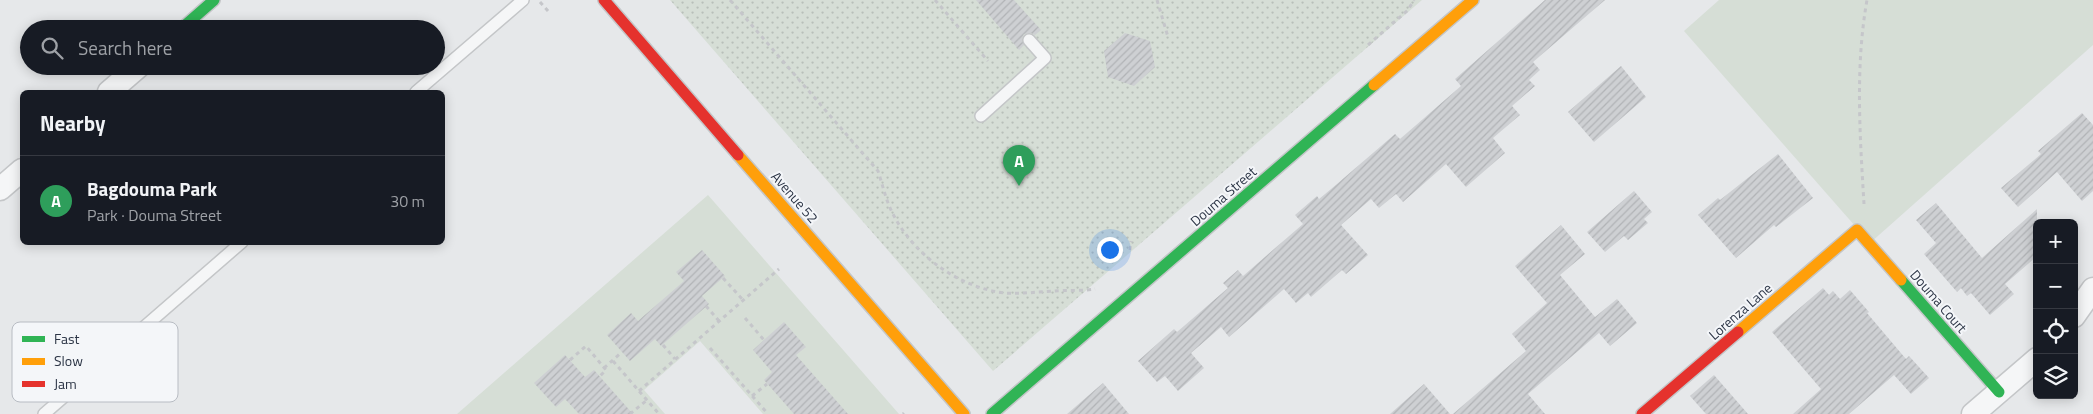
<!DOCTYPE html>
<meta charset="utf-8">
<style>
body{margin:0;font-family:"Titillium Web",sans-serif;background:#20242c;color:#f1f3f6}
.controls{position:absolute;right:15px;bottom:15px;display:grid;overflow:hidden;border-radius:8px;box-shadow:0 2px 12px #0003}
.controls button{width:45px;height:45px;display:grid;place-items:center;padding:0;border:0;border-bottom:1px solid #363941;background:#171b24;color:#f1f3f6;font:25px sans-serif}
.you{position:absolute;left:1109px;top:249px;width:18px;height:18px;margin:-12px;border:4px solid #fff;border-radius:50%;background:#1a73e8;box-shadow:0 0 0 8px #1a73e833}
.badge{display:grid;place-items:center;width:32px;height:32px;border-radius:50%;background:#2563eb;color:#fff;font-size:16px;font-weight:700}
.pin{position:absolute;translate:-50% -41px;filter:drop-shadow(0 1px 2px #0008)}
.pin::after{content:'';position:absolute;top:26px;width:18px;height:15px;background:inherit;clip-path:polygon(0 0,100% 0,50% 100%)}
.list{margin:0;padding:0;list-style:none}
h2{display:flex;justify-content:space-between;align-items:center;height:65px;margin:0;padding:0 20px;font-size:21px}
h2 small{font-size:16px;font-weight:400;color:#9ea1a6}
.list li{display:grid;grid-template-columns:32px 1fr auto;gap:15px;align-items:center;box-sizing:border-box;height:90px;padding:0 20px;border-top:1px solid #363941}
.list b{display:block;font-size:19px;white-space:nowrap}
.list p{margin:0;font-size:16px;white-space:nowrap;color:#9ea1a6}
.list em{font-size:16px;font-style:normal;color:#9ea1a6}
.icon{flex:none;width:28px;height:28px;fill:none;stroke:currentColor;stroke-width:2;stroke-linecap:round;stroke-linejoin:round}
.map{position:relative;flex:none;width:2093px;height:414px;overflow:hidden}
.search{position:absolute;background:#171b24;box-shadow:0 2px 12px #0003;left:20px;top:20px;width:425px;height:55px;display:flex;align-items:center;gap:12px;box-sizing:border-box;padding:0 18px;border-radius:28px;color:#9ea1a6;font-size:19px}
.panel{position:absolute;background:#171b24;box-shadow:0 2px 12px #0003;left:20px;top:90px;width:425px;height:155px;border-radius:8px}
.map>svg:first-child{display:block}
.grass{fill:#d6ded6}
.park{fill:url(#park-dots)}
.building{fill:url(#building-hatch)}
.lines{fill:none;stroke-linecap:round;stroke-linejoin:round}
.lane-casing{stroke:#c4c6c8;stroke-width:14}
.street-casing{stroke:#c4c6c8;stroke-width:25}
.fast-casing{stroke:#c4c6c8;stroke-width:14}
.slow-casing{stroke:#c4c6c8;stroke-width:14}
.jam-casing{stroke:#c4c6c8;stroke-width:14}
.path{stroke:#c5c6ca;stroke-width:3;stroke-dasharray:4 4;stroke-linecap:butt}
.lane{stroke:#f5f6f7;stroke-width:11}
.street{stroke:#f5f6f7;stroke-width:22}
.fast{stroke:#30b455;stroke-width:11}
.slow{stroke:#ff9f0a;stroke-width:11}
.jam{stroke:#e5322d;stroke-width:11}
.labels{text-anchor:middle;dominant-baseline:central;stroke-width:4;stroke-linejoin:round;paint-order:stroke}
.street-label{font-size:14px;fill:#2b3445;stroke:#f4f6f9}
.key{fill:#f4f6f9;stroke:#b8bcc3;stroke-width:1}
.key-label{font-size:14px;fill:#2b3445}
</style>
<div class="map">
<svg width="2093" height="414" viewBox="0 0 2093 414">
<defs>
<pattern id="park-dots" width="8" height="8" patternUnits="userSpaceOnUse" patternTransform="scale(1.25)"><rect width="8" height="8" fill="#d6ded6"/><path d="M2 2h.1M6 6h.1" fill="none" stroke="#b8bfb9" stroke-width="1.8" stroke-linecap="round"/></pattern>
<pattern id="building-hatch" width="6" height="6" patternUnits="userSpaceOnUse" patternTransform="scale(1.25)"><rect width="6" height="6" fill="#ced0d3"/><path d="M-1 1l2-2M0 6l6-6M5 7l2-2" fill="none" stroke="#b1b3b6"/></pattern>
</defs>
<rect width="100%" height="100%" fill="#e6e8ea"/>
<!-- grass -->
<g class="grass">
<polygon points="1719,0 2093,0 2093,45 1870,243 1684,31"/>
<polygon points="708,195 899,414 763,414 700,341 644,390 665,414 457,414"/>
</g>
<!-- park -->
<polygon class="park" points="670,0 1422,0 993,371"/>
<!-- building -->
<g class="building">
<polygon points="976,0 1014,0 1041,30 1035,35 1031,33 1024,34 1022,38 1024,45 1019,50"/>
<polygon points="1545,0 1605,0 1533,62 1540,70 1529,80 1535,86 1512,106 1520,115 1493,138 1505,153 1466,187 1446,164 1403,202 1396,194 1379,208 1371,199 1341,225 1368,255 1346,274 1342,270 1311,297 1308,293 1296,303 1284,289 1229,337 1221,327 1191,353 1204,368 1178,391 1165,376 1157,382 1138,361 1174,329 1177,332 1228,288 1223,283 1238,270 1243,276 1303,224 1295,215 1317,196 1319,199 1337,184 1395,134 1400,139 1461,86 1455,79"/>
<polygon points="1125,33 1150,41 1155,67 1134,86 1108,77 1104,51"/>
<polygon points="1621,66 1646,97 1594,142 1568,112"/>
<polygon points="2082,113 2093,125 2093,191 2082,201 2057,172 2018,207 2001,188 2041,154 2038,151"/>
<polygon points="1778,154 1813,198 1776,227 1774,225 1736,258 1698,215 1718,198 1720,200"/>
<polygon points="1634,191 1652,212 1644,219 1648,223 1628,240 1624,236 1605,252 1587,232"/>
<polygon points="1936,203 1982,258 2037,209 2037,256 2005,284 2014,294 1990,315 1971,293 1967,296 1961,288 1957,292 1924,254 1936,243 1916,220"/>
<polygon points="1561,225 1585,254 1560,275 1595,317 1617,299 1637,323 1610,346 1599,333 1528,394 1545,414 1453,414 1526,351 1512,334 1547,303 1515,266"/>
<polygon points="702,250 725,276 702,296 709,304 661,346 655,339 630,361 607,335 631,313 638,321 684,281 676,272"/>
<polygon points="1823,288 1829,295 1833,291 1840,299 1850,290 1869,312 1867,313 1906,359 1909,356 1929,378 1911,394 1894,375 1849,414 1793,414 1821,389 1772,332"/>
<polygon points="784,322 806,347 796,355 848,414 794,414 764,380 772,372 753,350"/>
<polygon points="565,355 585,377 594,370 633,414 579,414 565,399 556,407 534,383"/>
<polygon points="1714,375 1748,414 1706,414 1690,396"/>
<polygon points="1103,383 1129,414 1067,414"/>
<polygon points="1424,384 1450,414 1390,414"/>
</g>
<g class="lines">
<!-- lane casing -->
<g class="lane-casing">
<g id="lane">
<polyline points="416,92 523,0"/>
<polyline points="981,116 1045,58 1029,40"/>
<polyline points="44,414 242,242"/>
</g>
</g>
<!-- street casing -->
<g class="street-casing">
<g id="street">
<polyline points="109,92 139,66"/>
<polyline points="0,189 22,170"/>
<polyline points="2074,316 2093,289"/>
<polyline points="1973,414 2037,359"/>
</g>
</g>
<!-- fast casing -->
<g class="fast-casing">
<g id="fast">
<polyline points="181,29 214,0"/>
<polyline points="1901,280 1999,392"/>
<polyline points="992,414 1374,85"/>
</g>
</g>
<!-- slow casing -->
<g class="slow-casing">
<g id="slow">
<polyline points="1374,85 1473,0"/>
<polyline points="738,155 964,414"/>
<polyline points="1738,332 1857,230 1901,280"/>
</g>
</g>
<!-- jam casing -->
<g class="jam-casing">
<g id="jam">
<polyline points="604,0 738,155"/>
<polyline points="1642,414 1738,332"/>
</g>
</g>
<!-- path -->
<g class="path">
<path d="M 730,0 L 878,171 C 883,186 886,201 893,214 C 914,255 958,287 1004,293 C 1021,294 1037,292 1054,291 C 1066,290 1084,291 1095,289"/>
<polyline points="935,0 988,61"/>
<polyline points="1157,0 1168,37"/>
<polyline points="540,2 549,12"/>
<polyline points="1368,45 1408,10 1414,0"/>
<path d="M 1864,204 C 1860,137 1855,67 1867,0"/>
<polyline points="1130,250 1131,241"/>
<polyline points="723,278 743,300"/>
<polyline points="706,306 719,321"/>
<polyline points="745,318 764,340"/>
<polyline points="663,345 675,359"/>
<polyline points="710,348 768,414"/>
<polyline points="570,360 586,346 606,370 600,376"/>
<polyline points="613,361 659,414"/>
<polyline points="604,368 622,352"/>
<polyline points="639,391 779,269"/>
<polyline points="752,396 767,384"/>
<polyline points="630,414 647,400"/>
<polyline points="903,414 904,413"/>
</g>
<!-- lane -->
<use href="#lane" class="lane"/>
<!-- street -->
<use href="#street" class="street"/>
<!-- fast -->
<use href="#fast" class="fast"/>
<!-- slow -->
<use href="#slow" class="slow"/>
<!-- jam -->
<use href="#jam" class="jam"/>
</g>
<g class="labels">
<!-- street labels -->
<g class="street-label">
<text transform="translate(1223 196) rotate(-41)">Douma Street</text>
<text transform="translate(795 197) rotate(49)">Avenue 52</text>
<text transform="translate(1939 301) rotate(49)">Douma Court</text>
<text transform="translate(1740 311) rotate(-41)">Lorenza Lane</text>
</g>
</g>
<!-- legend -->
<rect x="12" y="322" width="166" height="80" rx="8" class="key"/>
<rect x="22" y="336" width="23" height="6" fill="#30b455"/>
<rect x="22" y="358" width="23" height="7" fill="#ff9f0a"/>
<rect x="22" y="381" width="23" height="6" fill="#e5322d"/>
<g class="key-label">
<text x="54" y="344">Fast</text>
<text x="54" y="366">Slow</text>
<text x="54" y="389">Jam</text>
</g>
</svg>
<div class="controls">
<button>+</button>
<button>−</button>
<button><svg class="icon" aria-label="locate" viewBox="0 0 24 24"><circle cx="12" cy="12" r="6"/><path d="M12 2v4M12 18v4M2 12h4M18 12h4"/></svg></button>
<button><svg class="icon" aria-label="layers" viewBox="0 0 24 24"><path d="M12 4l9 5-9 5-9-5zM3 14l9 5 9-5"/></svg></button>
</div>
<div class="you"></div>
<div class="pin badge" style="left:1019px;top:186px;background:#2e9e5b">A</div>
<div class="search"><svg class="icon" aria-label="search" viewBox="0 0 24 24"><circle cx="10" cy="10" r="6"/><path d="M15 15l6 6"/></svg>Search here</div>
<section class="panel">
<h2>Nearby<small></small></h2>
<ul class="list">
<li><span class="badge" style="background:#2e9e5b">A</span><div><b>Bagdouma Park</b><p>Park · Douma Street</p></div><em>30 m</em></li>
</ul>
</section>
</div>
